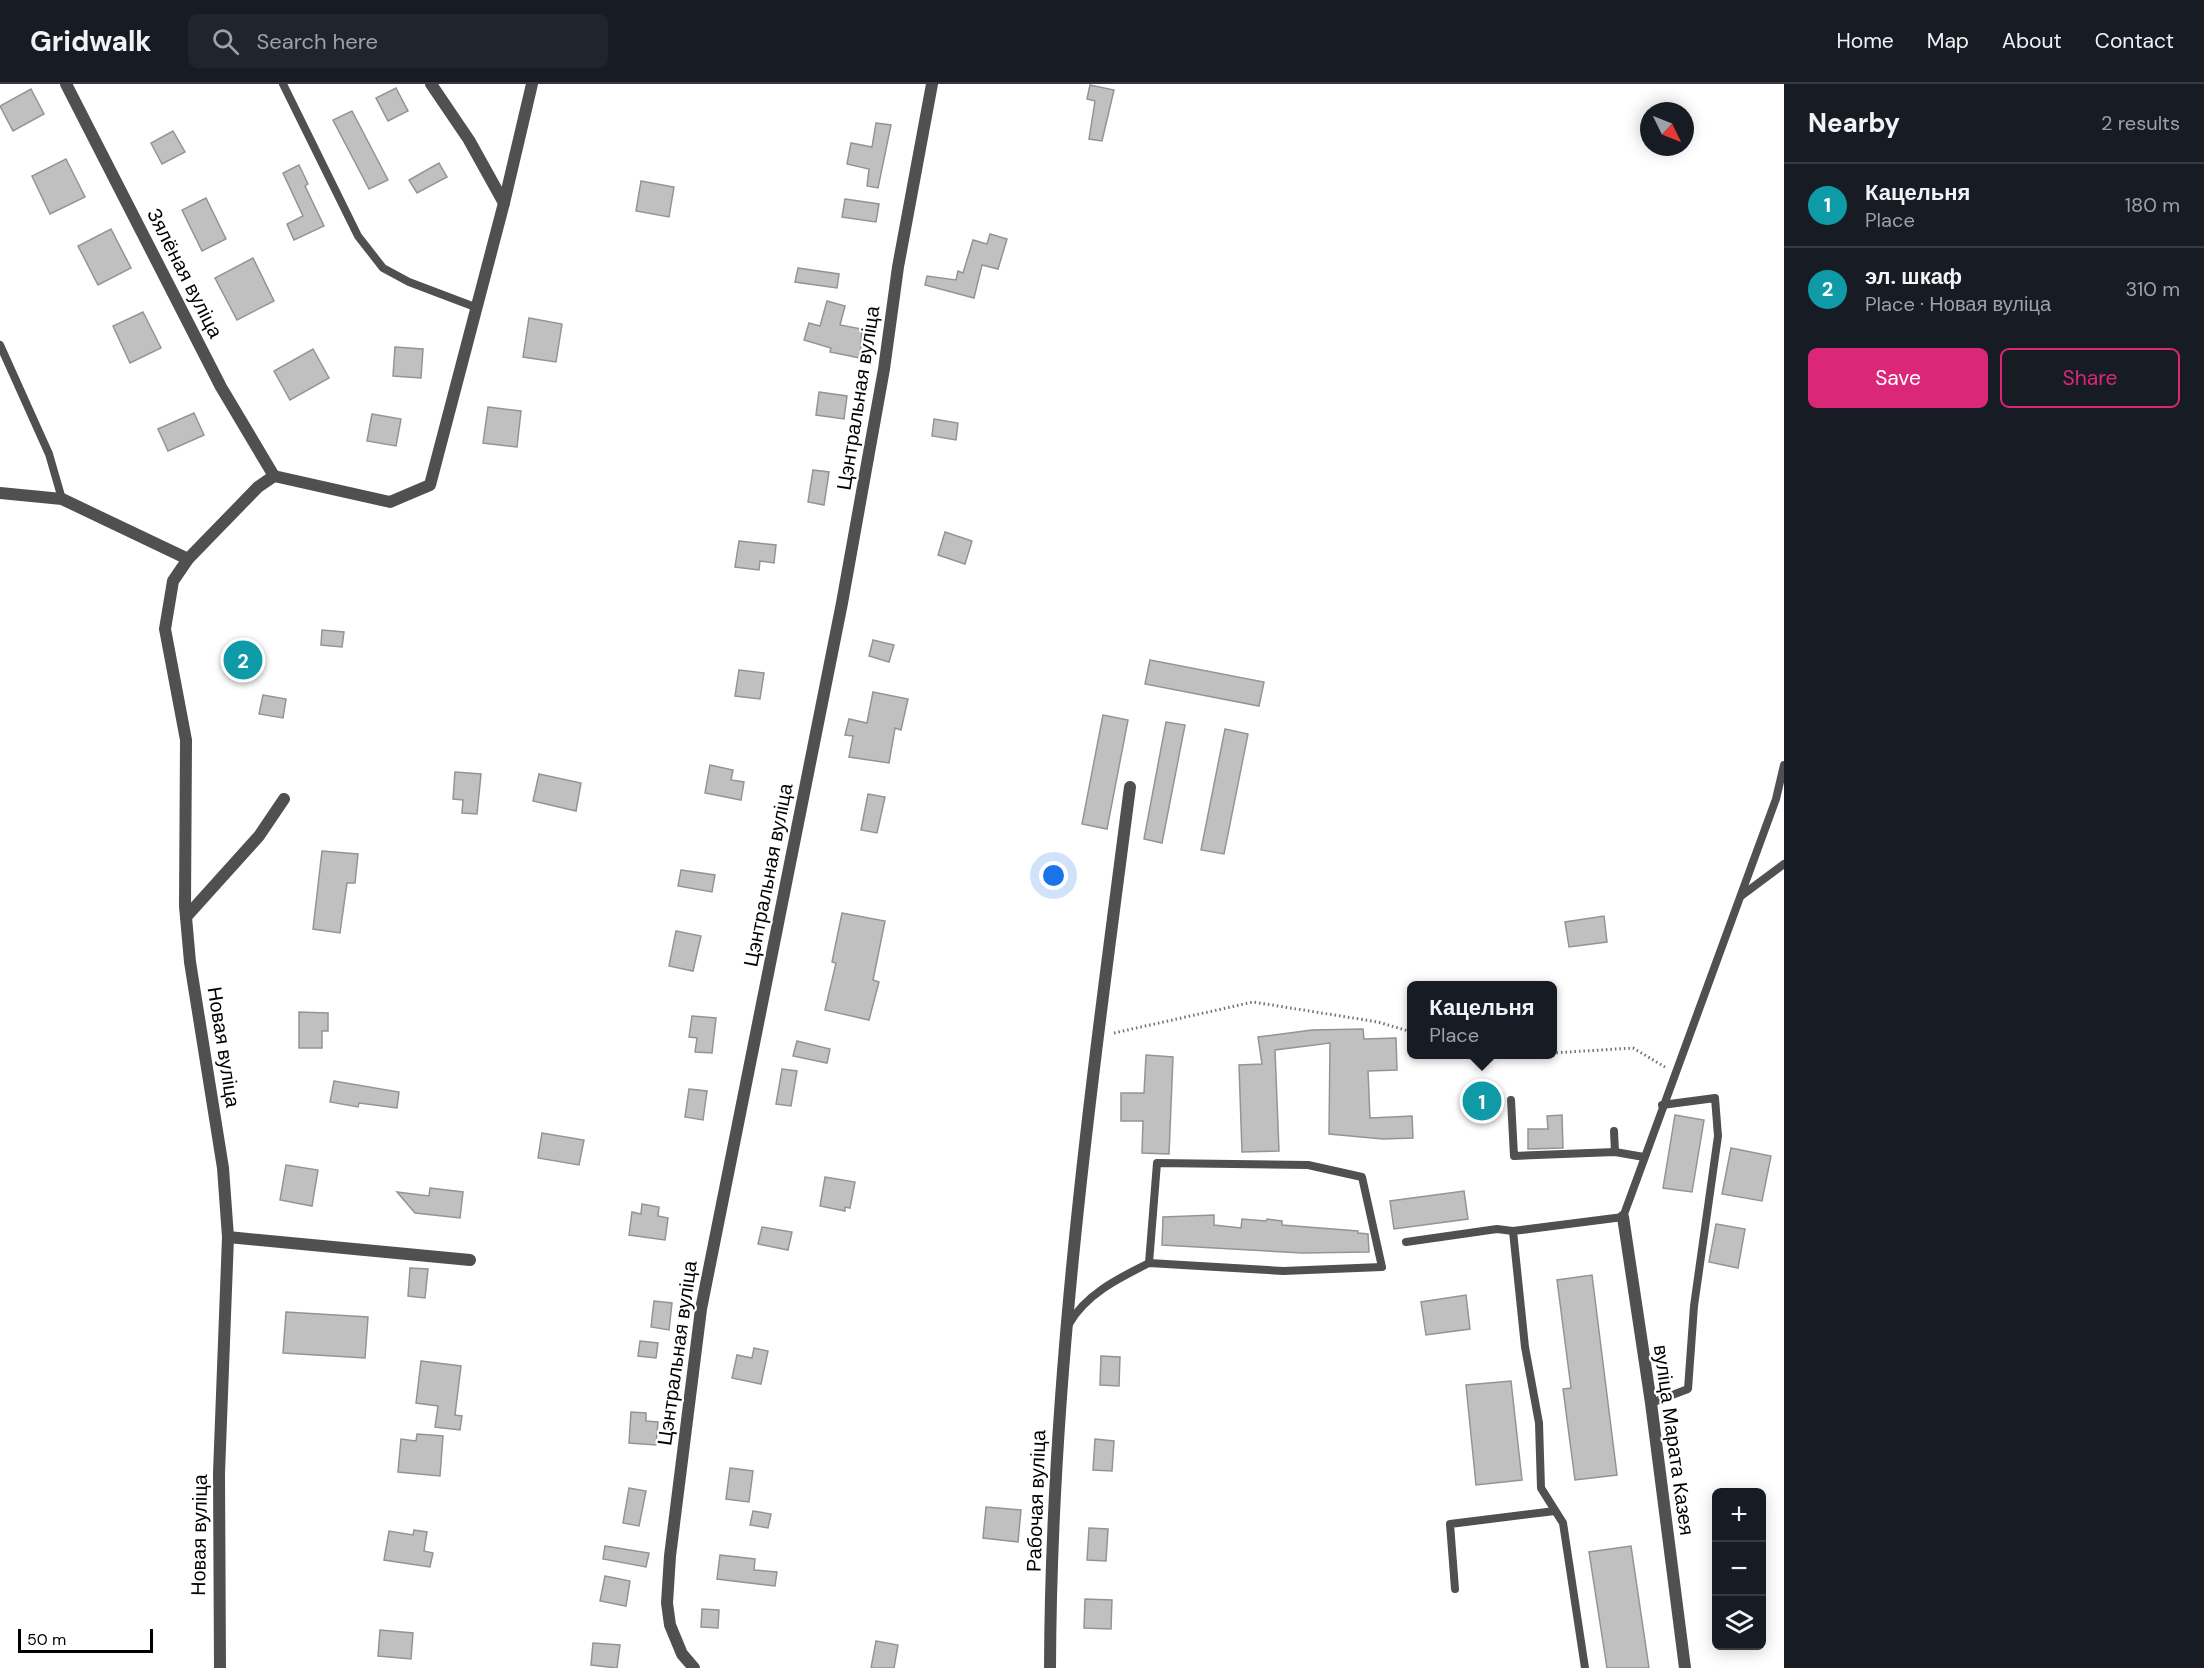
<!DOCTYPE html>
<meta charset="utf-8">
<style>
body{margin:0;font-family:"DM Sans",sans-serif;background:#20242c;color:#f1f3f6}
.controls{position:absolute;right:18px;bottom:18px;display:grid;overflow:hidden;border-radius:9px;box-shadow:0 3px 15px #0003}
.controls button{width:54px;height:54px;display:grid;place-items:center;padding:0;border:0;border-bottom:2px solid #363941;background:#171b24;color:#f1f3f6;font:30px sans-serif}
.compass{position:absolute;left:1640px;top:18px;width:54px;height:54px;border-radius:50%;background:#171b24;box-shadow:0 3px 15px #0003;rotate:133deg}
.scale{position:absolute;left:18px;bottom:15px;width:135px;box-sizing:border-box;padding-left:6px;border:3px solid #000;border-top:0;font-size:16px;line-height:21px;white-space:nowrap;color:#000;-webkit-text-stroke:4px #fff;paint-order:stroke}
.you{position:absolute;left:1054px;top:792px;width:21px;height:21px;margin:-15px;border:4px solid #fff;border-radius:50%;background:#1a73e8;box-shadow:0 0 0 9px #1a73e833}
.badge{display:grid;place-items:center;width:39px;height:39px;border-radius:50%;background:#db2777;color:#fff;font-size:20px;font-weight:700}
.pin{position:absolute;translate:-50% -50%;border:3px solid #fff;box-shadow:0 2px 6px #0006}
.popup{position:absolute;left:1407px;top:897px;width:150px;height:78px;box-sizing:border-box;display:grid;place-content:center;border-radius:9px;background:#171b24;filter:drop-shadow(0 2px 4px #0005);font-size:20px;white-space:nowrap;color:#9ea1a6}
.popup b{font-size:22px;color:#f1f3f6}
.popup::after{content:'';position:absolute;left:50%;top:100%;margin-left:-12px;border:12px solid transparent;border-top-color:#171b24}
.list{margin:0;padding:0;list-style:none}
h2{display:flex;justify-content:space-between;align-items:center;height:78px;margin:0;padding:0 24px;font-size:26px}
h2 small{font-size:20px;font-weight:400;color:#9ea1a6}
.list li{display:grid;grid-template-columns:39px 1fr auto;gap:18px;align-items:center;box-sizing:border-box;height:84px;padding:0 24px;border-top:2px solid #363941}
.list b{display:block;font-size:22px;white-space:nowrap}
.list p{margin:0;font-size:20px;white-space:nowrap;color:#9ea1a6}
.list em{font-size:20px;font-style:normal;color:#9ea1a6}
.actions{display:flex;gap:12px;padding:18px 24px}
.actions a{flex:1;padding:14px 0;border:2px solid #db2777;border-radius:9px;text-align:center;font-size:21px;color:#db2777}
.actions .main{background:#db2777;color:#fff}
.icon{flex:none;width:33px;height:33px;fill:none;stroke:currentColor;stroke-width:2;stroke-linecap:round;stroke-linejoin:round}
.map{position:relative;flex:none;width:1784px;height:1584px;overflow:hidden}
header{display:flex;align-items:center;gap:36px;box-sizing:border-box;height:84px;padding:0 30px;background:#171b24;border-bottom:2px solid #363941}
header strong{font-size:28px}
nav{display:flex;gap:33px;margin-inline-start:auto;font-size:21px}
.search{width:420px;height:54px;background:#20242c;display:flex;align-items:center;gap:15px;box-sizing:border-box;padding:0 21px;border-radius:9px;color:#9ea1a6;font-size:22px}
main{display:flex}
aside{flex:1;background:#171b24}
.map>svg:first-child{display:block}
.building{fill:#c0c0c0;stroke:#949494;stroke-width:1.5}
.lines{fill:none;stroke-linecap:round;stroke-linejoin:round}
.path{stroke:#727272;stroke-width:3;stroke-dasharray:1.5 3;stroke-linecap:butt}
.lane{stroke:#505050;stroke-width:8}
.street{stroke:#505050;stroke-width:12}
.labels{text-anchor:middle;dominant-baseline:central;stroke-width:4.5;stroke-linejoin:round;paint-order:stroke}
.street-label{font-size:20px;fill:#000;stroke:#fff}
</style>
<header>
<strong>Gridwalk</strong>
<div class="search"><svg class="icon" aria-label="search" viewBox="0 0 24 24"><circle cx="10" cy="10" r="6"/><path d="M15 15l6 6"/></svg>Search here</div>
<nav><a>Home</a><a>Map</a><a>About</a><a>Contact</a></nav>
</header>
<main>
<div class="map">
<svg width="1784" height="1584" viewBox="0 0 1784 1584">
<rect width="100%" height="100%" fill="#fff"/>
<!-- building -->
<g class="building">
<polygon points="1090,1 1114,6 1102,57 1089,55 1095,17 1087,15"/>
<polygon points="396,4 408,27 388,37 376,14"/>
<polygon points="31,5 44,30 13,47 0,22"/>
<polygon points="352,27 388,96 369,105 333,36"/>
<polygon points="876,39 891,41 878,104 867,102 869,85 847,80 851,59 872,63"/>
<polygon points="173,47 185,68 162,80 151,59"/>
<polygon points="66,75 85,113 50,130 32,92"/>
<polygon points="439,79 447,93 417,109 409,96"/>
<polygon points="299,81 308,100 305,102 324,142 294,156 287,140 303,132 283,89"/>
<polygon points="641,97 674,103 669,133 636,127"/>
<polygon points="206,114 226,155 202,167 182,126"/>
<polygon points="845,115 879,120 876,138 842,133"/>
<polygon points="111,145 131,184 98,201 78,162"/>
<polygon points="990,150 1007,155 998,185 982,181 974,214 925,201 927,192 956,196 958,187 963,189 973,156 987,160"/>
<polygon points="253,174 274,217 237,236 215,194"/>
<polygon points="798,184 839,190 837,204 795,198"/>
<polygon points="827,217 845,222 840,241 862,245 860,274 830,268 831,264 804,256 809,239 820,242"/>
<polygon points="143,228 161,264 130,279 113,242"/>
<polygon points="529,234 562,240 556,278 523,273"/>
<polygon points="395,263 423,265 421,294 393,292"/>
<polygon points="313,265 329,294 290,316 274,287"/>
<polygon points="819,308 847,312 844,335 816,331"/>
<polygon points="488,323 521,327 517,363 483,359"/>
<polygon points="194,329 204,351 168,367 158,345"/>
<polygon points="372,330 401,335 396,362 367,357"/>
<polygon points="934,335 958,339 956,356 932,352"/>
<polygon points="813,386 829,388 824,421 808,418"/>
<polygon points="945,448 972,457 965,480 938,471"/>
<polygon points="739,457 776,461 774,479 760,477 759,486 735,483"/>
<polygon points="322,546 344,548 342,563 321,561"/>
<polygon points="873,556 894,561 889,578 869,572"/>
<polygon points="1150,576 1264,598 1259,622 1145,600"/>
<polygon points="739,586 764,589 760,615 735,612"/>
<polygon points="873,608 908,615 901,646 895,644 889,679 849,673 853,652 845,651 849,635 867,639"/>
<polygon points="263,611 286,615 283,634 259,630"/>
<polygon points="1103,631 1128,636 1107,745 1082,740"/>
<polygon points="1166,638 1185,641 1162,759 1144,755"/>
<polygon points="1225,645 1248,650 1224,770 1201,766"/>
<polygon points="710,681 733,686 731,696 744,698 741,716 705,709"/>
<polygon points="455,688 481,690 477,730 462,729 463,716 453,715"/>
<polygon points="539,690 581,699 576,727 533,717"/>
<polygon points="868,710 885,713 877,749 861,746"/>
<polygon points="322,767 358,770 355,799 347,799 340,849 313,845"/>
<polygon points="681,786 715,791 712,808 678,802"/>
<polygon points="842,829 885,837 873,896 879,898 869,936 825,926 836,879 832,878"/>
<polygon points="1604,832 1607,858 1569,863 1565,838"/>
<polygon points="676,847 701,852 693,887 669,882"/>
<polygon points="299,928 328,929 328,947 322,947 322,964 299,964"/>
<polygon points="692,932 716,934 712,969 695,968 697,954 689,953"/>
<polygon points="1363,945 1364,955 1396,954 1397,986 1368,987 1370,1034 1412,1032 1413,1054 1383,1055 1329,1050 1330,959 1275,966 1279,1067 1242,1068 1239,981 1262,980 1258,953 1312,946"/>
<polygon points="797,957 830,965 827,979 793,972"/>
<polygon points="1146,971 1173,973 1169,1070 1142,1069 1143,1037 1121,1037 1121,1009 1144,1009"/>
<polygon points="782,985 797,987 791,1022 776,1020"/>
<polygon points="334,997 399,1008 397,1024 359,1019 358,1023 330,1018"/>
<polygon points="689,1005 707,1007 703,1036 685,1033"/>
<polygon points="1562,1031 1563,1064 1528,1065 1528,1045 1548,1045 1547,1032"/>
<polygon points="1675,1031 1704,1036 1692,1108 1663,1104"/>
<polygon points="542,1049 584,1056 579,1081 538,1074"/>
<polygon points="1731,1064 1771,1072 1762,1117 1722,1110"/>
<polygon points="286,1081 318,1086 312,1122 280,1116"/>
<polygon points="825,1093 855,1098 850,1124 845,1123 845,1127 820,1122"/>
<polygon points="430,1104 463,1108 460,1134 415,1129 397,1108 429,1112"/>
<polygon points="1464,1107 1468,1135 1394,1145 1390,1117"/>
<polygon points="642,1120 659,1123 658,1132 668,1134 665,1156 629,1151 632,1128 641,1130"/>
<polygon points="1214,1131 1214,1141 1241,1144 1242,1135 1266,1137 1267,1135 1282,1137 1282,1141 1358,1147 1358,1149 1368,1150 1369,1168 1302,1169 1162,1161 1163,1133"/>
<polygon points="1716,1140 1745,1145 1738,1184 1709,1178"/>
<polygon points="762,1143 792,1148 788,1166 758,1160"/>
<polygon points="410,1184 428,1185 425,1214 408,1212"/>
<polygon points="1592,1191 1617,1391 1575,1396 1563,1305 1571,1304 1557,1196"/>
<polygon points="1466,1211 1470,1245 1426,1251 1421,1218"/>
<polygon points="654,1217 672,1219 669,1246 651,1243"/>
<polygon points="286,1228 368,1233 365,1274 283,1269"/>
<polygon points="640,1257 658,1259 656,1274 638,1272"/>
<polygon points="754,1264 768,1267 761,1300 732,1294 737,1271 752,1274"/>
<polygon points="1101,1272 1120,1273 1119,1302 1100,1301"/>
<polygon points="421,1277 461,1282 455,1331 462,1332 460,1346 435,1343 438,1322 416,1319"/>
<polygon points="1511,1297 1522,1396 1476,1401 1466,1301"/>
<polygon points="631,1328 646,1329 646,1337 658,1338 656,1361 629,1359"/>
<polygon points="417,1350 443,1352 440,1392 398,1388 401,1355 416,1357"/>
<polygon points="1095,1355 1114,1357 1112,1387 1093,1386"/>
<polygon points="730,1384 753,1387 749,1418 726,1415"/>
<polygon points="629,1404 646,1407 639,1442 623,1439"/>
<polygon points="986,1423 1021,1426 1018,1458 983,1454"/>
<polygon points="753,1427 771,1430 768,1444 750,1441"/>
<polygon points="1089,1444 1108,1445 1106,1477 1087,1476"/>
<polygon points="414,1446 427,1448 424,1467 433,1469 430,1483 384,1476 389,1447 413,1451"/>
<polygon points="605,1462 649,1469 646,1483 603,1475"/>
<polygon points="1631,1462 1649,1584 1607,1584 1589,1468"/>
<polygon points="720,1471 755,1475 754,1486 777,1488 775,1502 717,1495"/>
<polygon points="605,1492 630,1497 626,1522 600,1517"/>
<polygon points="1085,1515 1112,1516 1111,1545 1084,1544"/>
<polygon points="702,1525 719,1526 718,1544 701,1543"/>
<polygon points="380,1546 413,1549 411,1575 378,1572"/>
<polygon points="876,1557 898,1561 894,1584 871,1584"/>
<polygon points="593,1559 620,1561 617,1584 591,1581"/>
</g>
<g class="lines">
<!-- path -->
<g class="path">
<polyline points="1114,949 1253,918 1378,938 1412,948"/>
<polyline points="1552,969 1633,964 1665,983"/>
<polyline points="1460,970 1466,974 1520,970"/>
</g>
<!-- lane -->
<g class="lane">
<polyline points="283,0 358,152 383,184 409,198 475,223"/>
<polyline points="0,261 49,370 62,415"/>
<polyline points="1741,812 1784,780"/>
<polyline points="1511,1016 1514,1072 1615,1068 1644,1073"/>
<polyline points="1614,1047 1615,1068"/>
<polyline points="1406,1158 1497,1145 1513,1147"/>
<path d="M 1069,1240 C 1086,1210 1119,1194 1149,1179 L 1157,1079 L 1308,1081 L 1362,1093 L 1382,1183 L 1283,1187 L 1149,1179"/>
<polyline points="1651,1319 1688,1305 1694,1222 1718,1052 1715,1014 1662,1021"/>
<polyline points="1455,1505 1450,1440 1555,1427"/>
<polyline points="1585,1584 1563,1439 1541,1404 1539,1339 1525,1263 1513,1147 1623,1133 1776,715 1784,681"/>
</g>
<!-- street -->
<g class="street">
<polyline points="66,0 221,303 274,392"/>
<polyline points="504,119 532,0"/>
<polyline points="274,392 390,418 430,401 504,119 469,56 431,0"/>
<polyline points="0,409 62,415 188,475"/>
<polyline points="186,833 259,752 284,715"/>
<polyline points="1623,1133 1651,1319 1685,1584"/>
<polyline points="228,1153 470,1176"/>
<polyline points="220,1584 219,1389 228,1153 223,1084 190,878 185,822 186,656 165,545 173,497 188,475 258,403 274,392"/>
<polyline points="694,1584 682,1570 670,1541 667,1519 670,1472 701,1225 842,519 884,285 898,183 932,0"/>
<path d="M 1050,1584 C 1051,1289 1092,996 1130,703"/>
</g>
</g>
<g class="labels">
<!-- street labels -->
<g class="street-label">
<text transform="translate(185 189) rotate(63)">Зялёная вуліца</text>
<text transform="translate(858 314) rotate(-81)">Цэнтральная вуліца</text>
<text transform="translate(768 791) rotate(-79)">Цэнтральная вуліца</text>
<text transform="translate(224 963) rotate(81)">Новая вуліца</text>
<text transform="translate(677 1269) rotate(-82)">Цэнтральная вуліца</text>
<text transform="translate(1674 1356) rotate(82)">вуліца Марата Казея</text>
<text transform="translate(1036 1417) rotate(-88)">Рабочая вуліца</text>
<text transform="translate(199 1451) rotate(-89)">Новая вуліца</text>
</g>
</g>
</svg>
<div class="controls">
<button>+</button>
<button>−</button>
<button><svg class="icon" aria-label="layers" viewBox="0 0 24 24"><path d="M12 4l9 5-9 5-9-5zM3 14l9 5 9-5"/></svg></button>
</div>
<svg class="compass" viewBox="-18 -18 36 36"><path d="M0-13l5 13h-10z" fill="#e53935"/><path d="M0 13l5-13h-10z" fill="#9ea1a6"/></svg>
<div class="scale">50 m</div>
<div class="you"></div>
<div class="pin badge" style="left:1482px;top:1017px;background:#0f9aa8">1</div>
<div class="popup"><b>Кацельня</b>Place</div>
<div class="pin badge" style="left:243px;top:576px;background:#0f9aa8">2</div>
</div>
<aside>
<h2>Nearby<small>2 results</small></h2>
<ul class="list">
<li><span class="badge" style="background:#0f9aa8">1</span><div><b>Кацельня</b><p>Place</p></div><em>180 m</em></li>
<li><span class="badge" style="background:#0f9aa8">2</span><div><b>эл. шкаф</b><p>Place · Новая вуліца</p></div><em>310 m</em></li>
</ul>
<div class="actions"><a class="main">Save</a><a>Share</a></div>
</aside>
</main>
